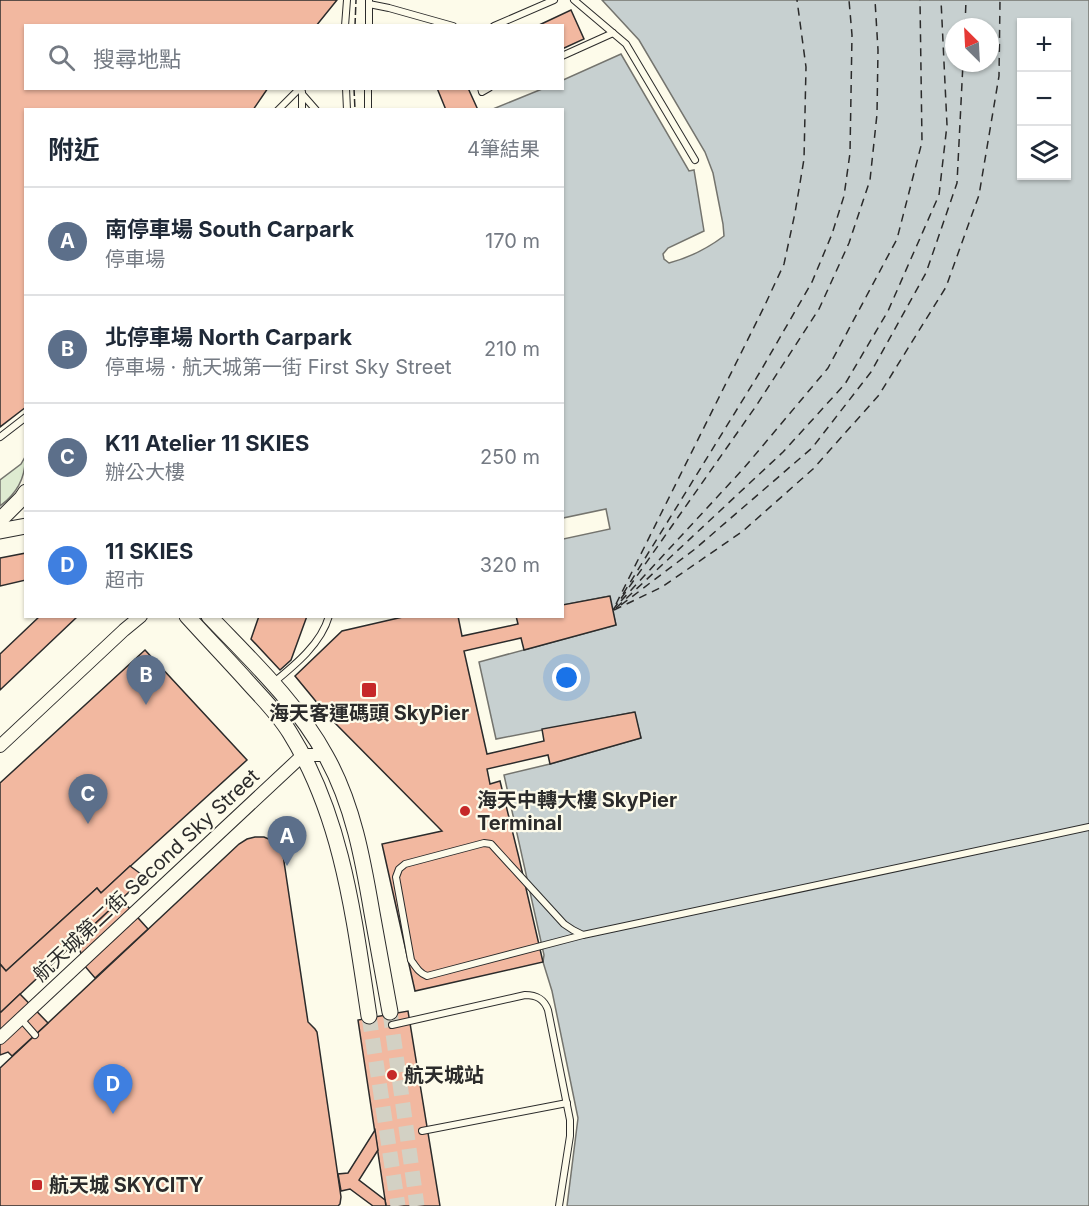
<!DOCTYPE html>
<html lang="zh-TW">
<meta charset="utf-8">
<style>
body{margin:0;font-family:Inter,"Noto Sans TC",sans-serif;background:#f6f6f7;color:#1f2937}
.controls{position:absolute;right:18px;top:18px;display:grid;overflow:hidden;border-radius:0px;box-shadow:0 2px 4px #0004}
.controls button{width:54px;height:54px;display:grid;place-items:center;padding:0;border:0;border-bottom:2px solid #e0e1e3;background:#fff;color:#1f2937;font:30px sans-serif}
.compass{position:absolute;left:945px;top:18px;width:54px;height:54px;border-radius:50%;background:#fff;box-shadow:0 2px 4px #0004;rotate:336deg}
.you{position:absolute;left:567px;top:678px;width:21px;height:21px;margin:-15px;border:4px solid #fff;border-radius:50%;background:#1a73e8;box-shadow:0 0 0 9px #1a73e833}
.badge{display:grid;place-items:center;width:39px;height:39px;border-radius:50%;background:#ea580c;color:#fff;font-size:20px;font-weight:700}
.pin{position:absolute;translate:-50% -50px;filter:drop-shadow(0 2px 3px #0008)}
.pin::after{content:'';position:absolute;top:32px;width:21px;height:18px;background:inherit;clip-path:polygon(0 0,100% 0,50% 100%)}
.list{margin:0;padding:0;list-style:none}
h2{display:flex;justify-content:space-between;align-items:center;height:78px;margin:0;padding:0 24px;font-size:26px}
h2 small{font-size:20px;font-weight:400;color:#747a83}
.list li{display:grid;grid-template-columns:39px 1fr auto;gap:18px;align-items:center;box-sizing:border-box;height:108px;padding:0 24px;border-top:2px solid #e0e1e3}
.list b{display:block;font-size:22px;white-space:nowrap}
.list p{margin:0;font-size:20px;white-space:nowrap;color:#747a83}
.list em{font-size:20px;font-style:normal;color:#747a83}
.icon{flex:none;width:33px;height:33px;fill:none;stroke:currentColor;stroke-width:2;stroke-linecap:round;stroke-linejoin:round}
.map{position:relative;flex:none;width:1089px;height:1206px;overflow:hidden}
.search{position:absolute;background:#fff;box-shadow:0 2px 4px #0004;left:24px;top:24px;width:540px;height:66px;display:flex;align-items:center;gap:15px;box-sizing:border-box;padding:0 21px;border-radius:0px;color:#747a83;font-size:22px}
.panel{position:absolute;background:#fff;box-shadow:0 2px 4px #0004;left:24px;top:108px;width:540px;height:510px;border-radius:0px}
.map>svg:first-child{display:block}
.green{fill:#deebd1;stroke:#74746e;stroke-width:1.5}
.water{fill:#c7d0d0;stroke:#74746e;stroke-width:1.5;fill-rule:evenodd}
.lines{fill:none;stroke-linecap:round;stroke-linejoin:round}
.ferry{stroke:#2b2b2b;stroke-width:1.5;stroke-dasharray:8 6;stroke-linecap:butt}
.building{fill:#f2b8a0;stroke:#2b2b2b;stroke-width:1.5}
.tertiary-tunnel{stroke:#d3d1c4;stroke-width:15;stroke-dasharray:15 8;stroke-linecap:butt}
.service-casing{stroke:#2b2b2b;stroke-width:8}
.minor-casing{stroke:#2b2b2b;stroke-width:14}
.tertiary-casing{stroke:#2b2b2b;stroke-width:17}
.service{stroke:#fdfbea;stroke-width:6}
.minor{stroke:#fdfbea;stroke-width:12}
.tertiary{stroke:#fdfbea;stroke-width:15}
.fence{stroke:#2b2b2b;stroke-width:1.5;stroke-dasharray:8 3;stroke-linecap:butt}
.poi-dot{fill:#c62828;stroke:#fdfbea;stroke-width:2}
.labels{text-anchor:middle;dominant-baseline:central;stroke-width:4.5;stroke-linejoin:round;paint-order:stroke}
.poi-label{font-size:20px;font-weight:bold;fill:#2b2b2b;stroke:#fdfbea;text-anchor:start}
.street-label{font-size:20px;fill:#2b2b2b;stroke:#fdfbea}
</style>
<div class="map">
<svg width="1089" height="1206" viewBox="0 0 1089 1206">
<rect width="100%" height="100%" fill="#fdfbea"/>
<!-- green -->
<path class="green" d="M 25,457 C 26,478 16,494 0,506 L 0,480 L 21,464 Z"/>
<!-- water -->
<path class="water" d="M 602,0 L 1089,0 L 1089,1206 L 567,1206 L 578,1118 L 552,991 L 543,962 L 544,955 L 504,775 L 550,764 L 641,738 L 634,712 L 496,739 L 479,662 L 616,625 L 609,596 L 563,605 L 563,539 L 610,529 L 606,509 L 563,518 L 562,110 L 493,109 L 542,89 L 562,88 L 563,80 L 621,54 L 689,171 L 694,170 L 704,231 L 668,248 L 663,254 L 664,259 L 669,263 C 688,258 708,248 724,236 L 723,224 L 713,173 L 705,152 L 639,40 ZM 1022,22 L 1066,22 L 1066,176 L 1022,176 ZM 954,27 L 990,27 L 990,63 L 954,63 Z"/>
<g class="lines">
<!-- ferry -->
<g class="ferry">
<polyline points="965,27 966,0"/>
<polyline points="623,594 760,372 812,282 832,234 844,196 850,153 852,35 849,0"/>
<polyline points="621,601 744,468 828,368 897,239 922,142 920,0"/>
<polyline points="616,604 764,307 784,264 795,213 804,159 806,67 797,0"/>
<polyline points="621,605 695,549 812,448 871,372 926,273 957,183 963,63"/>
<polyline points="616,608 783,452 845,384 888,311 939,195 947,125 941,0"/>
<polyline points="613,610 756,406 819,309 849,243 870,180 877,114 878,50 875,0"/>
<polyline points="614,610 662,587 743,531 813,469 879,395 946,287 979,195 999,76 1000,0"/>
</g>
</g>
<!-- building -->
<g class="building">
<polygon points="0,0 337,0 316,26 26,26 26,88 268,88 253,110 26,110 26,407 0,427"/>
<polygon points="571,10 584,39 562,49 562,26 537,26"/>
<polygon points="437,88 468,88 478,110 446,110"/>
<polygon points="26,553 26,580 0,586 0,558"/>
<polygon points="610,596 616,625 524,650 521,638 464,651 487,754 544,741 542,729 635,712 641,738 550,764 548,755 487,769 490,784 500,781 519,858 543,962 415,991 382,844 442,831 328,716 295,676 342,631 407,616 458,616 462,636 518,624 516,616 562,616 562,605"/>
<polygon points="40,616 78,616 0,690 0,654"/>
<polygon points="259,616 307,616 291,660 280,670 251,639"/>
<polygon points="145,650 247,760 101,893 97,888 6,971 0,964 0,783"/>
<polygon points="255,837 264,837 271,840 278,846 283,855 308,1022 315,1029 317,1032 341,1197 340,1204 338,1206 0,1206 0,1068 239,844 247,839"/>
<polygon points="130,866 145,877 0,1013 0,964 6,971 97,888 101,893"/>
<polygon points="121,899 148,929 95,978 83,964 78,940"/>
<polygon points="20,994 48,1023 12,1056 8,1052 0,1055 0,1013"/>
<polygon points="408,1011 440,1206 386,1206 358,1020"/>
<polygon points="375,1130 378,1150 359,1180 385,1200 386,1206 373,1206 350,1189 341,1191 338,1174 348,1173"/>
</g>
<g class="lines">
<!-- tertiary-tunnel -->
<g class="tertiary-tunnel">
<polyline points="390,1012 417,1206"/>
<polyline points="369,1016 398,1206"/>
</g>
<!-- service casing -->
<g class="service-casing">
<g id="service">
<polyline points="574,0 626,44 695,160"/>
<polyline points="369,4 389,8 453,26"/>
<polyline points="345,26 347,0"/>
<polyline points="369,26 369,0"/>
<polyline points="494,26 554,0"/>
<polyline points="562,56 613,33"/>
<polyline points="346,88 347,110"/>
<polyline points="481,88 482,92 489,88"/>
<polyline points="302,94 316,110"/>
<polyline points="278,110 300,88"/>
<polyline points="302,110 302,92"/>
<polyline points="368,110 368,88"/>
<polyline points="0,437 26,417"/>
<path d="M 273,683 C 295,665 321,644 329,616"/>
<path d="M 484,843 L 491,844 L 564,924 L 573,930 L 583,935 L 427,976 C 419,973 416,967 411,960 L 396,877 L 399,869 L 405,864 Z"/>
<polyline points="583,935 1089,827"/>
<polyline points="21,1019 35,1035"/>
<path d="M 392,1025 L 525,995 C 537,995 544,999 548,1010 L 570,1120 L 570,1136 L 559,1206"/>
<polyline points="422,1131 567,1103"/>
</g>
</g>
<!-- minor casing -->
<g class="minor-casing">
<g id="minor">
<polyline points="0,746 124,630 141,616"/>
<polyline points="0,1038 303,755 326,755"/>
</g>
</g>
<!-- tertiary casing -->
<g class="tertiary-casing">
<g id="tertiary">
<polyline points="0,520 22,498 26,492"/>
<polyline points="0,531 26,526"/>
<path d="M 187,616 C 207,638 227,659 246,680 C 261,697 278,713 290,733 C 343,818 354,919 369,1016"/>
<path d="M 209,616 C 251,660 297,703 326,756 C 353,804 363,860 372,913 C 378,946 384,979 390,1012"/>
</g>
</g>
<!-- service -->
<use href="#service" class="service"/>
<!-- minor -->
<use href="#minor" class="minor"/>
<!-- tertiary -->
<use href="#tertiary" class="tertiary"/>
<!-- fence -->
<g class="fence">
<polyline points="355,26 356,0"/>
<polyline points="354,88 355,110"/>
</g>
</g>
<!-- markers -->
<g class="poi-dot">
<rect x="361" y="682" width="16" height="16" rx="3"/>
<circle cx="465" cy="811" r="6"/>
<circle cx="392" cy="1075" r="6"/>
<rect x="31" y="1179" width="12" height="12" rx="3"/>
</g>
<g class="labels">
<!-- poi labels -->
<g class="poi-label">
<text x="369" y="713" text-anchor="middle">海天客運碼頭 SkyPier</text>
<text x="477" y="800">海天中轉大樓 SkyPier<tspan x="477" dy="23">Terminal</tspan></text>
<text x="404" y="1075">航天城站</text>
<text x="49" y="1185">航天城 SKYCITY</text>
</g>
<!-- street labels -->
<g class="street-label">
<text transform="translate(146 875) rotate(-43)">航天城第二街 Second Sky Street</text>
</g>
</g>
</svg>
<div class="controls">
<button>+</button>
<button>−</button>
<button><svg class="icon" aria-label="layers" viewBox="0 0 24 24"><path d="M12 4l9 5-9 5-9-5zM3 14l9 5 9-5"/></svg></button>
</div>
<svg class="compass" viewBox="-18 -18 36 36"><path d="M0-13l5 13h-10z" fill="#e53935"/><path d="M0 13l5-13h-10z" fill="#747a83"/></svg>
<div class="you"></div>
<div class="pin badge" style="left:287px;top:866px;background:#5c6f8a">A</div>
<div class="pin badge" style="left:146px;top:705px;background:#5c6f8a">B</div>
<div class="pin badge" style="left:88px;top:824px;background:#5c6f8a">C</div>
<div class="pin badge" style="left:113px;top:1114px;background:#3f7fe0">D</div>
<div class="search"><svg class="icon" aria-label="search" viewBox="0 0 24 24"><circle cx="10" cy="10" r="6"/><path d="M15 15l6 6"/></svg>搜尋地點</div>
<section class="panel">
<h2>附近<small>4筆結果</small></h2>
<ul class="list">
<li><span class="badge" style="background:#5c6f8a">A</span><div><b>南停車場 South Carpark</b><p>停車場</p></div><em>170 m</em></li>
<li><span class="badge" style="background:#5c6f8a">B</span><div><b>北停車場 North Carpark</b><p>停車場 · 航天城第一街 First Sky Street</p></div><em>210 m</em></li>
<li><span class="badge" style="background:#5c6f8a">C</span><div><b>K11 Atelier 11 SKIES</b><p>辦公大樓</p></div><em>250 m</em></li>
<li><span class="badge" style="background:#3f7fe0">D</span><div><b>11 SKIES</b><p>超市</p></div><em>320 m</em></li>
</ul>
</section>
</div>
